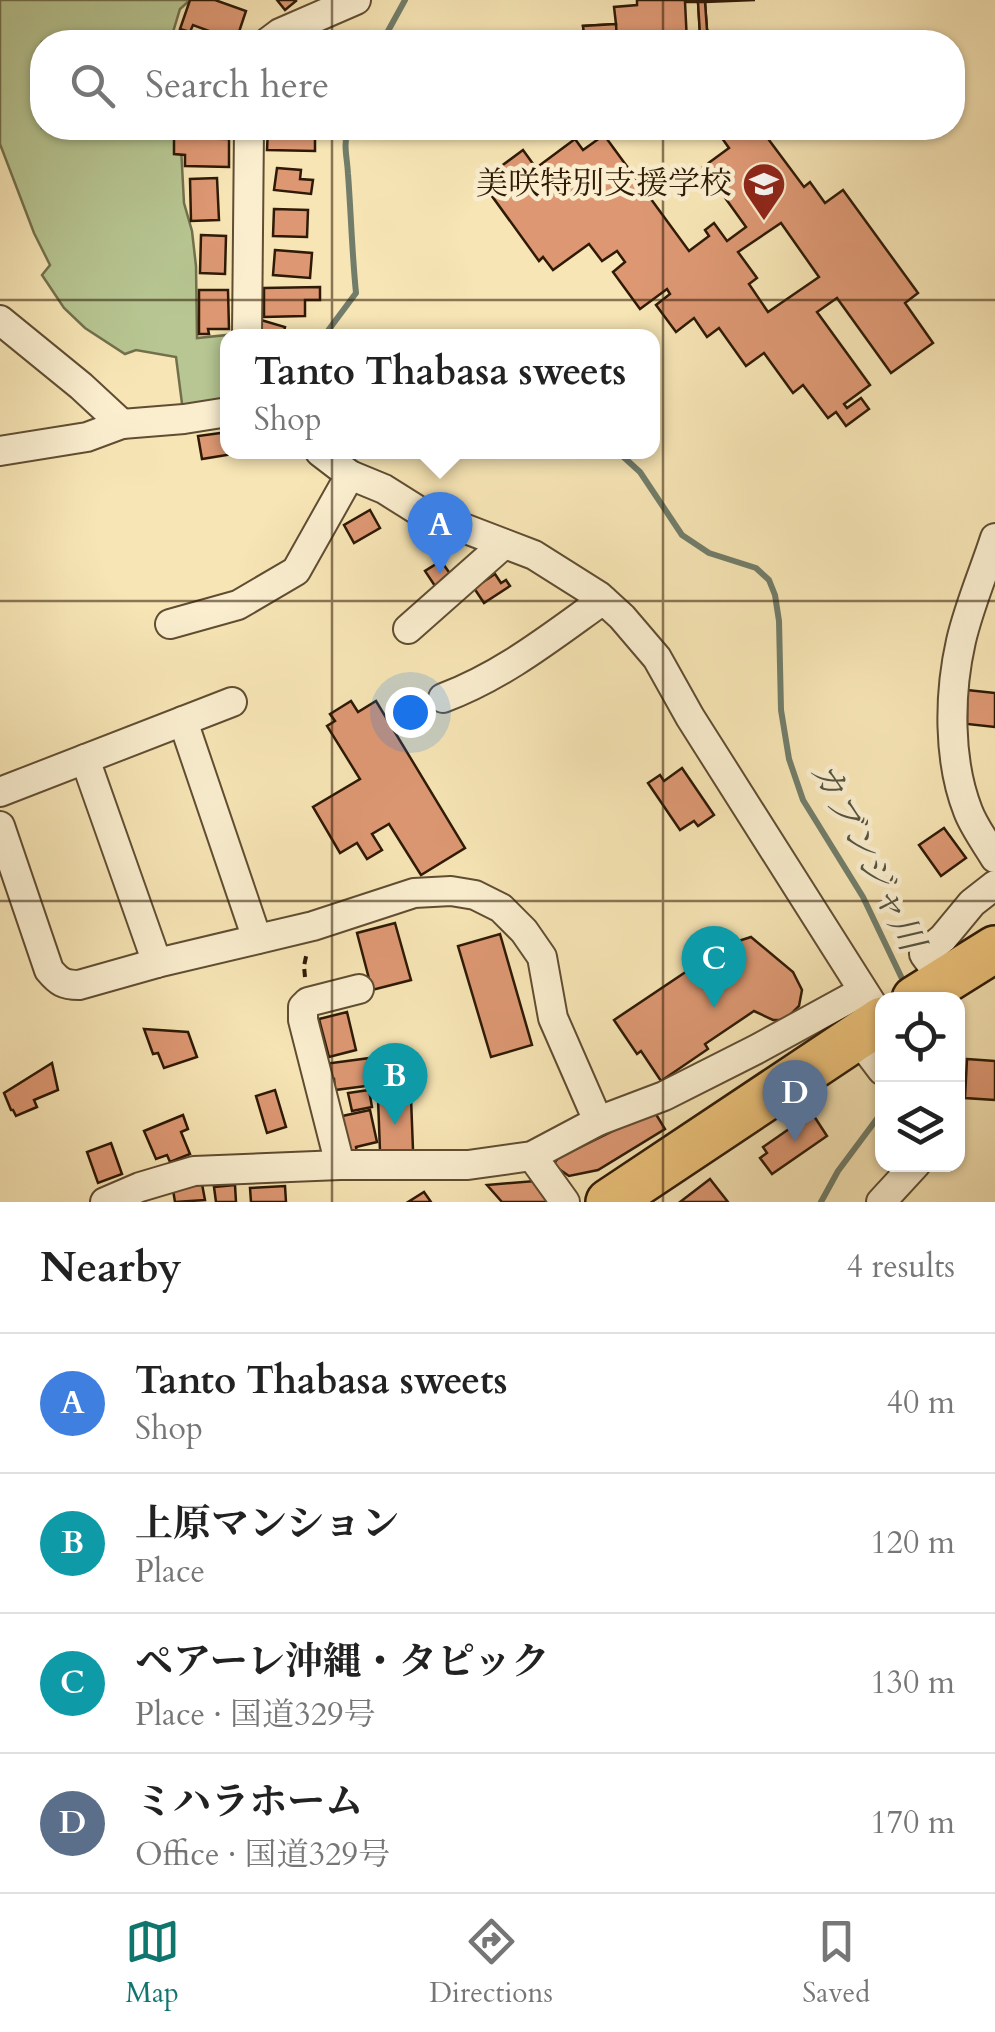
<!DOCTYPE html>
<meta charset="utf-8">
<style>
body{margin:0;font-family:Cardo,"Noto Serif JP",serif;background:#f6f6f6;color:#222}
.controls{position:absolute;right:30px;bottom:30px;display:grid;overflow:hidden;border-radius:20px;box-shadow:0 2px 8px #0004}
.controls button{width:90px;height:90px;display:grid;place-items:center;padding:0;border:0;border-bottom:2px solid #e0e0e0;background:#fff;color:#222;font:50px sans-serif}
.you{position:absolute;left:410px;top:712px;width:35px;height:35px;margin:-25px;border:8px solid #fff;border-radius:50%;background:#1a73e8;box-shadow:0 0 0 15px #1a73e833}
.badge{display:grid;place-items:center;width:65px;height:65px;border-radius:50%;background:#0f766e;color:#fff;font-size:32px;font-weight:700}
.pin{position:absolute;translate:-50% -82px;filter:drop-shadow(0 2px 5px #0008)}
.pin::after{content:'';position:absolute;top:52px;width:35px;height:30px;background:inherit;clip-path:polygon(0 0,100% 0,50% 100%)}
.popup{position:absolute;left:220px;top:329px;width:440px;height:130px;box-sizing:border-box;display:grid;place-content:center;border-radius:20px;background:#fff;filter:drop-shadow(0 2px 8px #0005);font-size:32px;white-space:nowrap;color:#767676}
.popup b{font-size:38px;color:#222}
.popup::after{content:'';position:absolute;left:50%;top:100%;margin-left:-20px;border:20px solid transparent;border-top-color:#fff}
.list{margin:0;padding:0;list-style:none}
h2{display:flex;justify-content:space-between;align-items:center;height:130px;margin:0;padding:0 40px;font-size:42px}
h2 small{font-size:32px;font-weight:400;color:#767676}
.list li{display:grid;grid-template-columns:65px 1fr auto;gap:30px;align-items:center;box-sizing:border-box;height:140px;padding:0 40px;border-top:2px solid #e0e0e0}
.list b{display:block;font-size:38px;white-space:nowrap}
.list p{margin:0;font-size:32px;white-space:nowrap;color:#767676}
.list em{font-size:32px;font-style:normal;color:#767676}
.icon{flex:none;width:55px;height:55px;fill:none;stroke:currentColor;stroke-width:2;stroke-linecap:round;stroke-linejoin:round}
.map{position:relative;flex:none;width:995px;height:1202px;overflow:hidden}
.search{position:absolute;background:#fff;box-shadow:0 2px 8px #0004;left:30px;right:30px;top:30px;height:110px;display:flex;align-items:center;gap:25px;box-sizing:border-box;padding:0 35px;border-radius:40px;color:#767676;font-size:38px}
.sheet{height:690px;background:#fff}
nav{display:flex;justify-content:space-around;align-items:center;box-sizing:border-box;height:140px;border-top:2px solid #e0e0e0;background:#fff;font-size:28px;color:#767676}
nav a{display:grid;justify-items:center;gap:5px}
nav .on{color:#0f766e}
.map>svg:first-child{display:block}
.green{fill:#b7c692;stroke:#72704c;stroke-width:2.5}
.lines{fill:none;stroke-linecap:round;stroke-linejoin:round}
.stream{stroke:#717d6a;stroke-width:6}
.building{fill:#dd9873;stroke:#2e1a06;stroke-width:2.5;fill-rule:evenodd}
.minor-casing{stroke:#604d32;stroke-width:32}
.trunk-casing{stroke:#2e1a06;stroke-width:50}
.path{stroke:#2e1a06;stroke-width:4;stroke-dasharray:8 5;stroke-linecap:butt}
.minor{stroke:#faeecf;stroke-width:28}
.trunk{stroke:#ecc27a;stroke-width:45}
.grid{fill:none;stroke:#2e1a06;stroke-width:2.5;stroke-opacity:0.55}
.labels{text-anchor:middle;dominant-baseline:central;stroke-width:9;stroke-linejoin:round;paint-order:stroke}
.poi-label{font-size:32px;fill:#2e1a06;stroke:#faeecf;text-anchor:end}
.water-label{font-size:35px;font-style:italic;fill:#555440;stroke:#faeecf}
</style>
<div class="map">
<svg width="995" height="1202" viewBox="0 0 995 1202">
<rect width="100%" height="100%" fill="#f7e5b5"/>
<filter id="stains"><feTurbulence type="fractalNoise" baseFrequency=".002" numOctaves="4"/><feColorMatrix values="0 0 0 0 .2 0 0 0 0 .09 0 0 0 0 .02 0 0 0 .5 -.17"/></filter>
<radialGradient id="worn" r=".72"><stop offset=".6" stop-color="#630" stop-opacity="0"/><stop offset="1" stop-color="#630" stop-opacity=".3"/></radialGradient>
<!-- green -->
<polygon class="green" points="0,0 190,0 180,9 170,42 42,42 42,128 180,128 184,203 192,231 196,266 197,338 247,333 247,336 228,336 227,412 184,419 176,357 136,350 125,354 85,328 64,308 42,275 50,265 34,233 0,144"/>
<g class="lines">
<!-- stream -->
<g class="stream">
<polyline points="382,42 405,0"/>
<path d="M 324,336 L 356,293 C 352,253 351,214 348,174 C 347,155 343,147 348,128"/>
<polyline points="618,452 640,472 682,535 709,553 756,568 769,580 775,595 779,621 781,710 789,759 803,800 863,897 906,987"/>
<polyline points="821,1202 838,1171 882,1112"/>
</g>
</g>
<!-- building -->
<g class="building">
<polygon points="190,0 215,0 246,11 236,41 193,25 190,32 180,29"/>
<polygon points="277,0 295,0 296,1 285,10"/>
<polygon points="637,0 755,0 705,2 707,30 722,42 708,42 700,35 698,2 685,2 687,42 585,42 583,26 616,24 614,7 637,5"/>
<polygon points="698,2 705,2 707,30 722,42 708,42 700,35"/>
<polygon points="616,24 617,42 585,42 583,26"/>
<polygon points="282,128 315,129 315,151 267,150 268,129 282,130"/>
<path d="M 723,128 L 760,128 L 804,187 L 810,182 L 825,203 L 843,190 L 918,293 L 905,303 L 933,343 L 891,373 L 837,298 L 817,312 L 870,385 L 844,404 L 847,408 L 861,398 L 869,409 L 846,426 L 836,412 L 828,418 L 803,385 L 793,393 L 764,353 L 746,366 L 719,328 L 707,337 L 694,318 L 676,332 L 656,305 L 670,294 L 667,289 L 640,309 L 613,272 L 625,262 L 617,251 L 602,261 L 589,244 L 553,270 L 543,257 L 539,261 L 481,181 L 523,150 L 536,168 L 575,139 L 583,150 L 604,135 L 689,251 L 709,236 L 705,230 L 714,223 L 727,241 L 746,227 L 703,167 L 729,148 L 719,134 L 723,131 ZM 781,223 L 819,277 L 768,312 L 749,284 L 757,278 L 738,252 Z"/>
<polygon points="174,138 229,139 229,167 185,166 185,155 174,154"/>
<polygon points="277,168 301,170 300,179 313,180 311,194 274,190"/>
<polygon points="217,178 219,220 191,221 190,179"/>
<polygon points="274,209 308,210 307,237 273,236"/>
<polygon points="201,235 226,236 225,274 200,273"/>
<polygon points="275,250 312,253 310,278 273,275"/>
<polygon points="320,287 320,300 305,300 305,316 264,317 264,288"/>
<polygon points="199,290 228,290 229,329 208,329 209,334 199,334"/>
<polygon points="261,320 285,327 283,336 256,336"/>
<polygon points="228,432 228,452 239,452 239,453 202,459 198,436"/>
<polygon points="370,510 380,528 354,543 344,525"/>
<polygon points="441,561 451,575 435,586 425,571"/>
<polygon points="495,574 501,583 506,580 510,586 484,603 474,588"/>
<polygon points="967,690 995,693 995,727 967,724"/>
<polygon points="351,701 358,712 376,701 465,848 421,875 389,824 372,834 382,850 367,859 357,843 340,853 313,807 360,779 327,726 335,721 330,714"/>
<polygon points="682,768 714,815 698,826 694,821 680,830 648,783 660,775 664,781"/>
<polygon points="944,828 966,858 941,876 919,845"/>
<polygon points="395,923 411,980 372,990 357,933"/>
<polygon points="500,934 532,1045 491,1057 458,946"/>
<polygon points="751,937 793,972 802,990 799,1006 785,1020 773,1020 754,1011 705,1044 708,1049 661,1081 641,1051 637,1054 614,1020 708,957 713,965 719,960 726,945"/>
<polygon points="347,1012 356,1050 329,1057 319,1019"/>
<polygon points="144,1029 188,1032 197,1057 164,1068 158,1053 153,1054"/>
<polygon points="409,1054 414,1081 380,1086 376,1059"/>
<polygon points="370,1058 374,1085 335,1090 334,1079 326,1080 324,1064"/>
<polygon points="967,1059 995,1061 995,1100 965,1098"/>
<polygon points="52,1063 58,1090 34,1100 37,1107 16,1116 13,1110 11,1110 4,1093"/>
<polygon points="275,1090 286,1127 267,1133 256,1096"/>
<polygon points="369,1090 372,1107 352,1111 348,1093"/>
<polygon points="411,1098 413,1150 380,1151 378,1099"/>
<polygon points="370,1110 377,1142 356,1147 357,1153 341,1156 333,1118"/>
<polygon points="654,1111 665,1129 598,1170 569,1176 553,1165 558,1158"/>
<polygon points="812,1113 827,1136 772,1174 760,1158 767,1153 763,1147"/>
<polygon points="183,1115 188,1129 181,1132 190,1154 170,1162 167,1155 156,1159 144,1131"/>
<polygon points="111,1143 122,1174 98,1183 87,1152"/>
<polygon points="710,1179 728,1202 680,1202"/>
<polygon points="535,1181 552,1200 548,1202 502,1202 487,1185"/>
<polygon points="202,1184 205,1200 175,1202 173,1190"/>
<polygon points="235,1185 236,1202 216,1202 214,1187"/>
<polygon points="285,1186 286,1202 251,1202 250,1188"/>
<polygon points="424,1192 431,1202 408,1202"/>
</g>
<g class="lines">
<!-- minor casing -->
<g class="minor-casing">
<g id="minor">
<polyline points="268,42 280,33 356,0"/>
<polyline points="0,320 81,386 122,424"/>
<polyline points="247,336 249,128"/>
<polyline points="0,451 87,437 122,424 184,419 228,412"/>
<polyline points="320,452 350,475 384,489 419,511 534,555 599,596 622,617 657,658 690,717 882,1020"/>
<path d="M 995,538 C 984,572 969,606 961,641 C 949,694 948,760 968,811 C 974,827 986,843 995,858"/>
<polyline points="170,624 238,605 296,571 350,475"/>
<polyline points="408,629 504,544"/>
<path d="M 443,698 C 504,675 551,637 603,600"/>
<polyline points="183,721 257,939"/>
<polyline points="85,759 157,963"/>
<polyline points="0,792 232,702"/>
<path d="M 0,826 L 49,970 C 59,982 64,985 79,985 L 157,963 L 313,926 L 414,893 L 451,891 L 475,895 L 501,908 L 524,931 L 542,957 L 553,1018 L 598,1121"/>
<polyline points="932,965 924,954 943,938 972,903 995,885"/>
<polyline points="857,1037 882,1070"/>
<polyline points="532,1156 565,1202"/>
<polyline points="340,1165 303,1020 303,1007 308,1002 359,989"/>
<polyline points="105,1202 140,1187 194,1171 340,1165 468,1165 532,1156 598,1121 664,1096 757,1049 863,991"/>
<polyline points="881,1202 916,1164"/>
</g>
</g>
<!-- trunk casing -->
<g class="trunk-casing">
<g id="trunk">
<polyline points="915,999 995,949"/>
<polyline points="609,1202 882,1020"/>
</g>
</g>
<!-- path -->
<polyline class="path" points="305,977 304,966 307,952"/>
<!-- minor -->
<use href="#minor" class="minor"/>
<!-- trunk -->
<use href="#trunk" class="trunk"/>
</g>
<!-- grid -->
<path class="grid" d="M 332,0 L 332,42M 663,0 L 663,42M 332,128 L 332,1202M 663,128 L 663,1202M 0,300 L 995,300M 0,601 L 995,601M 0,901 L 995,901"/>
<!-- icons -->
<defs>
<g id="school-pin" transform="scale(2.25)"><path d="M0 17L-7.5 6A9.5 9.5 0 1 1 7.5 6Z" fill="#8f2418" stroke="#faeecf"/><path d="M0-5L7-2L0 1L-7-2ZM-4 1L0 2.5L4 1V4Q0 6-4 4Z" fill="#fff"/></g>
</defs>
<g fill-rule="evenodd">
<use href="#school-pin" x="764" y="184"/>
</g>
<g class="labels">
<!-- poi labels -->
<g class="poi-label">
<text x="732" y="184">美咲特別支援学校</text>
</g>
<!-- water labels -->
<g class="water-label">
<text transform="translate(867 856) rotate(63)">カブンジャ川</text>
</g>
</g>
<rect width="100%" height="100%" filter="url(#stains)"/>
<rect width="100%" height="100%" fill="url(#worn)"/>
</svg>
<div class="controls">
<button><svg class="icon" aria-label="locate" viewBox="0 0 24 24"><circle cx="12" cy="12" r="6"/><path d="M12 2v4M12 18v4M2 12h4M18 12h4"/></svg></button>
<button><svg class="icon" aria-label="layers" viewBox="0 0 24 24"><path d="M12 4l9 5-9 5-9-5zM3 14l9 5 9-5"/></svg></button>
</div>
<div class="you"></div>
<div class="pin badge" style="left:440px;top:574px;background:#3f7fe0">A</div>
<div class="popup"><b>Tanto Thabasa sweets</b>Shop</div>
<div class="pin badge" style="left:395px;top:1125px;background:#0f9aa8">B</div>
<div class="pin badge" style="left:714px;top:1008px;background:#0f9aa8">C</div>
<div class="pin badge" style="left:795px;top:1142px;background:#5c6f8a">D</div>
<div class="search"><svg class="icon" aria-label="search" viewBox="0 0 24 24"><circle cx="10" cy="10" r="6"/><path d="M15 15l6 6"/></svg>Search here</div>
</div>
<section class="sheet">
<h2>Nearby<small>4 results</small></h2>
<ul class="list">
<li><span class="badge" style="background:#3f7fe0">A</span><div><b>Tanto Thabasa sweets</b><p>Shop</p></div><em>40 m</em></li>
<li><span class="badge" style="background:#0f9aa8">B</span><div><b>上原マンション</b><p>Place</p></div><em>120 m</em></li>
<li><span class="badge" style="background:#0f9aa8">C</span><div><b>ペアーレ沖縄・タピック</b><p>Place · 国道329号</p></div><em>130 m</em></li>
<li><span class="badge" style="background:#5c6f8a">D</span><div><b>ミハラホーム</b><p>Office · 国道329号</p></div><em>170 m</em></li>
</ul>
</section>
<nav>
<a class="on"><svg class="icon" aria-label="map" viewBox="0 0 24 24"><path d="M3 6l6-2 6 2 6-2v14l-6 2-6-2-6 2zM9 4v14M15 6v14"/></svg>Map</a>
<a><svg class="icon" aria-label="directions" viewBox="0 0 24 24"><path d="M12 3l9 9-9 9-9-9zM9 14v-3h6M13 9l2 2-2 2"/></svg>Directions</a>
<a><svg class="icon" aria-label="saved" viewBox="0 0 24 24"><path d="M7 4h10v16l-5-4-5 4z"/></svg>Saved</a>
</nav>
